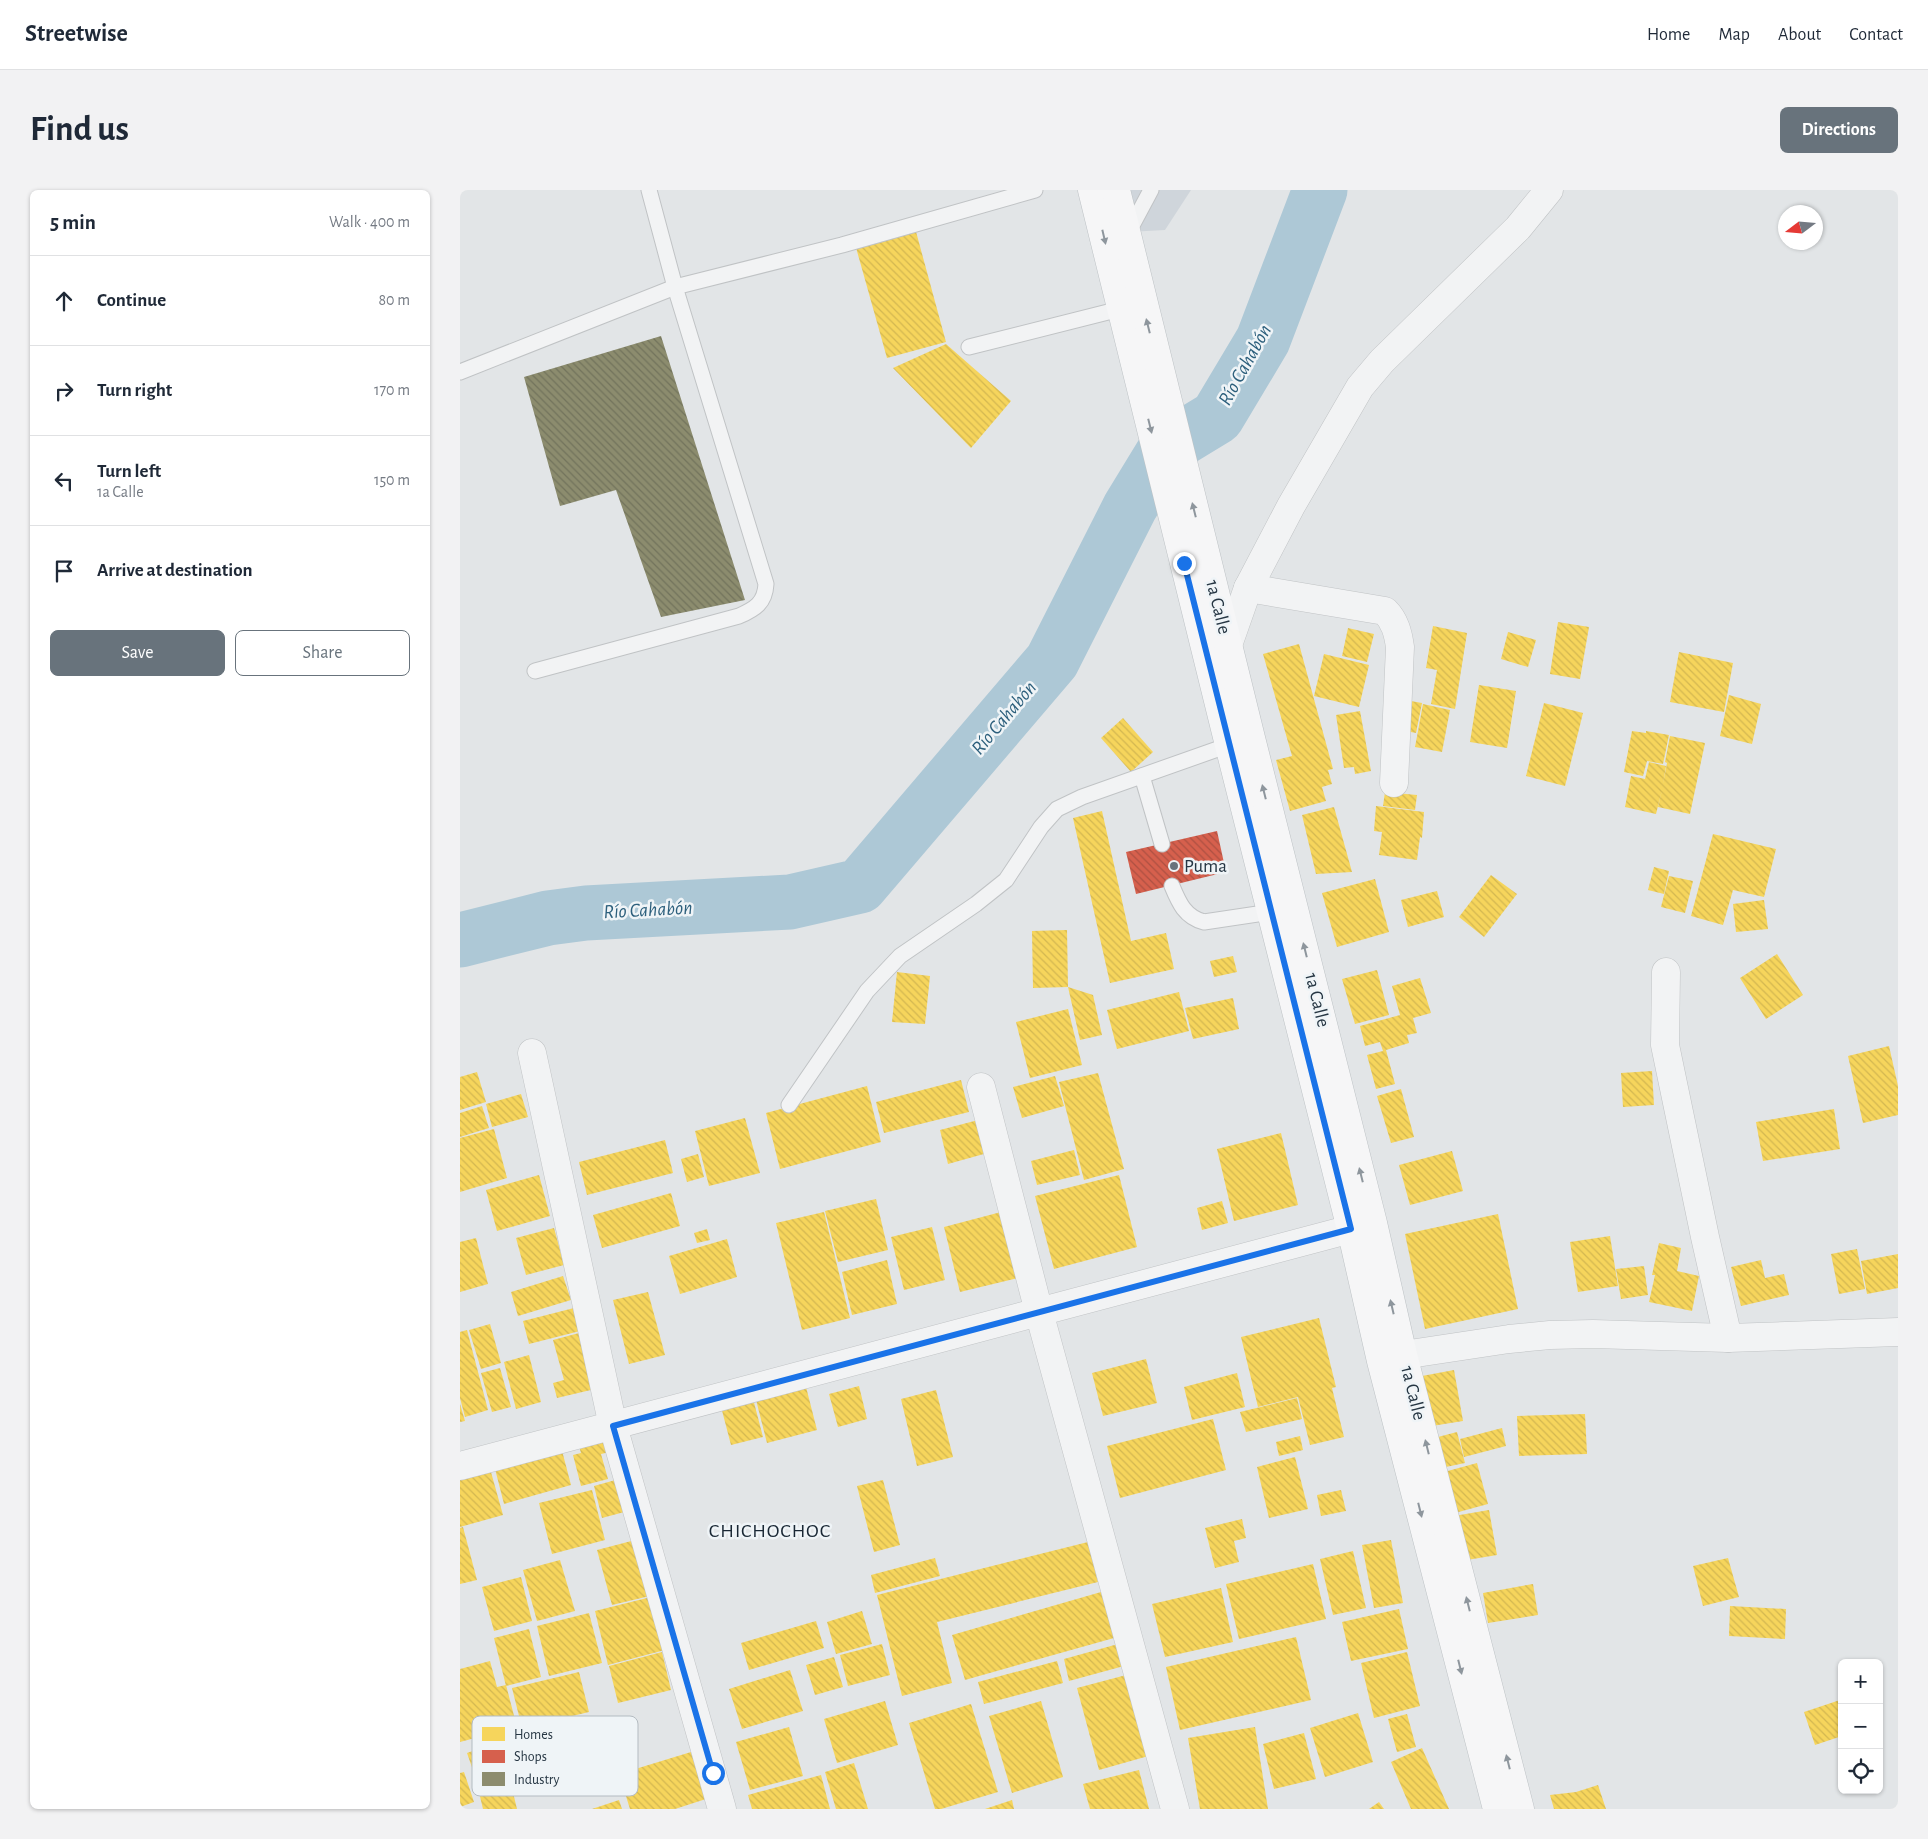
<!DOCTYPE html>
<meta charset="utf-8">
<style>
body{margin:0;font-family:"Alegreya Sans",sans-serif;background:#f2f2f3;color:#1f2937}
.controls{position:absolute;right:15px;bottom:15px;display:grid;overflow:hidden;border-radius:8px;box-shadow:0 1px 4px #0004}
.controls button{width:45px;height:45px;display:grid;place-items:center;padding:0;border:0;border-bottom:1px solid #e0e1e3;background:#fff;color:#1f2937;font:25px sans-serif}
.compass{position:absolute;left:1318px;top:15px;width:45px;height:45px;border-radius:50%;background:#fff;box-shadow:0 1px 4px #0004;rotate:254deg}
.stop{position:absolute;width:15px;height:15px;margin:-11px;border:4px solid #1a73e8;border-radius:50%;background:#fff}
.stop.end{background:#1a73e8;border-color:#fff;box-shadow:0 1px 5px #0008}
.list{margin:0;padding:0;list-style:none}
h2{display:flex;justify-content:space-between;align-items:center;height:65px;margin:0;padding:0 20px;font-size:21px}
h2 small{font-size:16px;font-weight:400;color:#747a83}
.list li{display:grid;grid-template-columns:32px 1fr auto;gap:15px;align-items:center;box-sizing:border-box;height:90px;padding:0 20px;border-top:1px solid #e0e1e3}
.list b{display:block;font-size:19px;white-space:nowrap}
.list p{margin:0;font-size:16px;white-space:nowrap;color:#747a83}
.list em{font-size:16px;font-style:normal;color:#747a83}
.actions{display:flex;gap:10px;padding:15px 20px}
.actions a{flex:1;padding:11px 0;border:1px solid #68737c;border-radius:8px;text-align:center;font-size:18px;color:#68737c}
.actions .main{background:#68737c;color:#fff}
.icon{flex:none;width:28px;height:28px;fill:none;stroke:currentColor;stroke-width:2;stroke-linecap:round;stroke-linejoin:round}
.map{position:relative;flex:none;width:1438px;height:1619px;overflow:hidden;border-radius:8px}
header{display:flex;align-items:center;gap:30px;box-sizing:border-box;height:70px;padding:0 25px;background:#fff;border-bottom:1px solid #e0e1e3}
header strong{font-size:24px}
nav{display:flex;gap:28px;margin-inline-start:auto;font-size:18px}
.intro{display:flex;align-items:center;justify-content:space-between;box-sizing:border-box;height:120px;padding:0 30px}
h1{margin:0;font-size:35px}
.button{padding:12px 22px;border-radius:8px;background:#68737c;color:#fff;font-size:18px;font-weight:700}
main{display:flex;gap:30px;padding:0 30px}
aside{flex:1;background:#fff;border-radius:8px;box-shadow:0 1px 4px #0004}
.map>svg:first-child{display:block}
.built{fill:#cfd5db}
.homes{fill:url(#homes-back-hatch)}
.shops{fill:url(#shops-back-hatch)}
.industry{fill:url(#industry-back-hatch)}
.lines{fill:none;stroke-linecap:round;stroke-linejoin:round}
.river{stroke:#adc8d6;stroke-width:55}
.service-casing{stroke:#c0c3c5;stroke-width:17}
.minor-casing{stroke:#c0c3c5;stroke-width:29}
.primary-casing{stroke:#bdc2c5;stroke-width:29}
.service{stroke:#f2f3f4;stroke-width:15}
.minor{stroke:#f2f3f4;stroke-width:28}
.primary{stroke:#f6f6f7;stroke-width:28}
.oneway{fill:#8e969d}
.route{stroke:#1a73e8;stroke-width:6}
.poi-dot{fill:#68737c;stroke:#eff4f7;stroke-width:2}
.labels{text-anchor:middle;dominant-baseline:central;stroke-width:5;stroke-linejoin:round;paint-order:stroke}
.street-label{font-size:19px;fill:#263643;stroke:#eff4f7}
.poi-label{font-size:19px;fill:#263643;stroke:#eff4f7;text-anchor:start}
.water-label{font-size:20px;font-style:italic;fill:#2c5f7c;stroke:#eff4f7}
.neighbourhood-label{font-size:20px;letter-spacing:1px;fill:#192734;stroke:#eff4f7}
.key{fill:#eff4f7;stroke:#b3bbc1;stroke-width:1}
.key-label{font-size:14px;fill:#263643}
</style>
<header>
<strong>Streetwise</strong>
<nav><a>Home</a><a>Map</a><a>About</a><a>Contact</a></nav>
</header>
<div class="intro"><h1>Find us</h1><a class="button">Directions</a></div>
<main>
<aside>
<h2>5 min<small>Walk · 400 m</small></h2>
<ul class="list">
<li><svg class="icon" aria-label="ahead" viewBox="0 0 24 24"><path d="M12 20V5M6 11l6-6 6 6"/></svg><div><b>Continue</b></div><em>80 m</em></li>
<li><svg class="icon" aria-label="right" viewBox="0 0 24 24"><path d="M7 20v-9h11M14 6l5 5-5 5"/></svg><div><b>Turn right</b></div><em>170 m</em></li>
<li><svg class="icon" aria-label="left" viewBox="0 0 24 24"><path d="M17 20v-9H6M10 6l-5 5 5 5"/></svg><div><b>Turn left</b><p>1a Calle</p></div><em>150 m</em></li>
<li><svg class="icon" aria-label="arrive" viewBox="0 0 24 24"><path d="M6 21V4h12l-3 4 3 4H6"/></svg><div><b>Arrive at destination</b></div></li>
</ul>
<div class="actions"><a class="main">Save</a><a>Share</a></div>
</aside>
<div class="map">
<svg width="1438" height="1619" viewBox="0 0 1438 1619">
<defs>
<pattern id="homes-back-hatch" width="6" height="6" patternUnits="userSpaceOnUse" patternTransform="scale(1.25)"><rect width="6" height="6" fill="#f6d55c"/><path d="M-1 5l2 2M0 0l6 6M5-1l2 2" fill="none" stroke="#d3b751"/></pattern>
<pattern id="shops-back-hatch" width="6" height="6" patternUnits="userSpaceOnUse" patternTransform="scale(1.25)"><rect width="6" height="6" fill="#d6604d"/><path d="M-1 5l2 2M0 0l6 6M5-1l2 2" fill="none" stroke="#ad5042"/></pattern>
<pattern id="industry-back-hatch" width="6" height="6" patternUnits="userSpaceOnUse" patternTransform="scale(1.25)"><rect width="6" height="6" fill="#8c8c6e"/><path d="M-1 5l2 2M0 0l6 6M5-1l2 2" fill="none" stroke="#72735c"/></pattern>
</defs>
<rect width="100%" height="100%" fill="#e2e5e7"/>
<!-- built -->
<polygon class="built" points="659,0 731,0 705,40 668,42"/>
<!-- homes -->
<g class="homes">
<polygon points="455,38 486,152 427,168 395,54"/>
<polygon points="486,154 551,211 511,258 433,178"/>
<polygon points="1098,432 1129,437 1120,489 1090,484"/>
<polygon points="973,436 1007,443 995,519 971,514 977,480 966,478"/>
<polygon points="888,438 914,444 907,472 882,466"/>
<polygon points="1048,442 1076,450 1068,477 1041,469"/>
<polygon points="839,454 873,579 868,580 872,594 862,597 866,611 830,621 816,570 832,566 803,464"/>
<polygon points="1219,462 1273,473 1264,522 1210,512"/>
<polygon points="864,464 909,475 899,517 854,506"/>
<polygon points="1019,495 1056,501 1047,558 1010,552"/>
<polygon points="1269,505 1301,514 1292,554 1260,546"/>
<polygon points="945,510 962,513 956,543 940,540"/>
<polygon points="1084,513 1123,523 1105,596 1066,586"/>
<polygon points="963,514 990,520 982,562 955,557"/>
<polygon points="900,521 911,581 895,584 894,577 884,578 876,525"/>
<polygon points="663,528 693,562 671,582 641,548"/>
<polygon points="1172,541 1186,543 1186,541 1209,545 1203,574 1187,571 1183,586 1164,582"/>
<polygon points="1210,546 1245,553 1230,624 1198,617 1202,600 1196,624 1165,617 1171,586 1185,589 1189,572 1206,576 1203,594 1207,573 1205,572"/>
<polygon points="925,602 957,605 955,620 923,616"/>
<polygon points="916,616 964,622 962,648 960,647 957,670 919,665 922,642 914,641"/>
<polygon points="874,617 892,682 856,684 842,625"/>
<polygon points="642,621 671,751 706,743 714,779 650,793 613,628"/>
<polygon points="1253,644 1316,659 1304,707 1273,700 1263,735 1231,726"/>
<polygon points="1194,677 1209,681 1204,704 1188,700"/>
<polygon points="1031,685 1057,704 1024,747 999,727"/>
<polygon points="1209,686 1233,691 1225,723 1201,717"/>
<polygon points="915,689 929,742 877,757 862,703"/>
<polygon points="977,701 984,727 948,737 941,710"/>
<polygon points="1304,710 1308,739 1276,742 1273,714"/>
<polygon points="607,740 608,797 633,805 642,845 620,850 608,797 573,798 572,741"/>
<polygon points="1317,764 1343,805 1306,829 1280,788"/>
<polygon points="773,766 777,782 754,787 750,771"/>
<polygon points="917,780 929,825 895,834 882,789"/>
<polygon points="437,782 470,786 465,834 432,832"/>
<polygon points="960,788 971,823 953,828 957,843 947,845 949,853 926,860 935,894 916,899 907,865 923,861 920,852 905,856 900,836 940,825 932,796"/>
<polygon points="719,802 729,841 657,859 647,820"/>
<polygon points="773,808 779,839 733,849 725,818"/>
<polygon points="608,819 622,875 570,888 556,832"/>
<polygon points="1429,856 1438,896 1438,925 1403,933 1388,866"/>
<polygon points="1192,881 1194,915 1163,917 1161,883"/>
<polygon points="17,882 26,912 0,920 0,887"/>
<polygon points="638,883 664,979 624,990 599,892"/>
<polygon points="595,886 604,916 562,928 553,897"/>
<polygon points="501,890 509,922 424,943 416,912"/>
<polygon points="407,896 421,952 320,979 306,923"/>
<polygon points="941,899 954,947 931,953 917,906"/>
<polygon points="61,904 68,927 32,937 26,914"/>
<polygon points="22,916 29,938 0,947 0,923"/>
<polygon points="1374,919 1380,959 1303,971 1296,932"/>
<polygon points="285,928 300,983 249,996 235,941"/>
<polygon points="522,929 531,962 488,974 480,940"/>
<polygon points="34,939 47,988 0,1002 0,948"/>
<polygon points="821,943 838,1015 774,1031 757,959"/>
<polygon points="205,950 213,983 127,1005 119,972"/>
<polygon points="614,960 620,985 577,995 571,971"/>
<polygon points="992,961 1003,1001 950,1015 939,975"/>
<polygon points="238,964 244,987 227,992 221,969"/>
<polygon points="79,985 90,1026 37,1041 26,1000"/>
<polygon points="659,985 677,1057 594,1079 575,1006"/>
<polygon points="211,1003 220,1036 142,1058 133,1025"/>
<polygon points="416,1009 428,1060 378,1072 365,1021"/>
<polygon points="762,1011 768,1033 742,1040 737,1018"/>
<polygon points="364,1022 390,1128 342,1140 316,1033"/>
<polygon points="541,1022 558,1088 500,1102 484,1037"/>
<polygon points="1038,1024 1058,1119 965,1139 945,1044"/>
<polygon points="472,1037 485,1090 444,1100 431,1047"/>
<polygon points="94,1038 104,1075 66,1085 56,1048"/>
<polygon points="247,1039 250,1050 237,1053 234,1043"/>
<polygon points="1150,1046 1158,1096 1118,1102 1110,1052"/>
<polygon points="16,1048 28,1094 0,1102 0,1052"/>
<polygon points="267,1049 277,1087 220,1104 209,1066"/>
<polygon points="1199,1053 1221,1058 1217,1081 1239,1086 1232,1121 1189,1112 1195,1085 1192,1085"/>
<polygon points="1397,1059 1405,1099 1379,1104 1371,1064"/>
<polygon points="1438,1064 1438,1098 1407,1104 1401,1071"/>
<polygon points="427,1070 437,1114 392,1125 382,1082"/>
<polygon points="1301,1070 1305,1088 1324,1084 1329,1105 1281,1116 1271,1077"/>
<polygon points="1184,1076 1188,1105 1161,1109 1156,1079"/>
<polygon points="103,1086 111,1110 58,1126 51,1102"/>
<polygon points="188,1102 205,1165 169,1174 153,1110"/>
<polygon points="114,1118 120,1141 69,1154 63,1131"/>
<polygon points="859,1128 876,1197 872,1198 884,1247 850,1255 838,1207 798,1217 781,1147"/>
<polygon points="30,1134 41,1173 21,1179 9,1140"/>
<polygon points="7,1140 28,1220 5,1227 0,1208 0,1142"/>
<polygon points="119,1143 135,1199 97,1208 93,1193 104,1190 93,1150"/>
<polygon points="69,1165 81,1212 56,1219 44,1172"/>
<polygon points="686,1169 697,1213 643,1226 632,1183"/>
<polygon points="40,1178 51,1217 32,1222 21,1183"/>
<polygon points="994,1180 1003,1231 972,1236 962,1186"/>
<polygon points="777,1183 785,1217 732,1230 724,1197"/>
<polygon points="344,1189 357,1240 307,1253 294,1202"/>
<polygon points="399,1196 407,1229 378,1237 369,1204"/>
<polygon points="476,1200 493,1267 457,1276 441,1209"/>
<polygon points="291,1201 303,1247 271,1255 259,1209"/>
<polygon points="837,1208 842,1229 786,1242 780,1222"/>
<polygon points="0,1214 5,1231 0,1232"/>
<polygon points="1125,1224 1127,1264 1059,1266 1057,1226"/>
<polygon points="753,1229 766,1280 660,1308 647,1256"/>
<polygon points="1042,1238 1046,1256 1004,1267 1000,1249"/>
<polygon points="145,1241 150,1262 141,1264 148,1289 121,1296 113,1265 121,1263 117,1249"/>
<polygon points="997,1242 1005,1273 981,1278 974,1248"/>
<polygon points="840,1246 843,1260 819,1266 816,1252"/>
<polygon points="100,1253 111,1295 44,1314 33,1271"/>
<polygon points="835,1267 848,1319 809,1328 797,1277"/>
<polygon points="1017,1273 1028,1314 995,1323 984,1282"/>
<polygon points="29,1275 43,1325 0,1337 0,1283"/>
<polygon points="159,1289 168,1321 142,1328 134,1296"/>
<polygon points="423,1290 440,1355 414,1362 397,1296"/>
<polygon points="132,1300 145,1350 92,1364 79,1313"/>
<polygon points="881,1300 886,1321 861,1326 857,1305"/>
<polygon points="1029,1320 1037,1365 1001,1371 994,1326"/>
<polygon points="782,1329 786,1348 774,1351 779,1372 755,1378 745,1338"/>
<polygon points="3,1337 17,1390 0,1394 0,1338"/>
<polygon points="179,1349 194,1405 152,1415 137,1360"/>
<polygon points="931,1350 943,1413 914,1418 902,1355"/>
<polygon points="628,1352 638,1392 477,1432 492,1493 442,1506 417,1405"/>
<polygon points="893,1361 906,1418 873,1425 860,1369"/>
<polygon points="475,1368 480,1386 415,1403 411,1385"/>
<polygon points="1268,1368 1279,1407 1243,1416 1233,1376"/>
<polygon points="100,1370 115,1421 77,1431 63,1380"/>
<polygon points="853,1374 866,1429 779,1449 766,1394"/>
<polygon points="61,1387 72,1431 34,1441 22,1397"/>
<polygon points="1073,1394 1078,1425 1028,1433 1023,1403"/>
<polygon points="761,1398 773,1452 705,1467 692,1414"/>
<polygon points="641,1402 654,1448 505,1490 492,1445"/>
<polygon points="191,1407 205,1460 148,1475 135,1421"/>
<polygon points="1270,1416 1326,1419 1325,1449 1269,1446"/>
<polygon points="939,1419 948,1459 891,1471 882,1432"/>
<polygon points="402,1421 412,1454 376,1464 367,1432"/>
<polygon points="129,1423 142,1473 89,1486 77,1436"/>
<polygon points="356,1431 364,1458 289,1480 281,1453"/>
<polygon points="69,1439 81,1487 46,1496 34,1448"/>
<polygon points="836,1447 851,1510 720,1540 706,1477"/>
<polygon points="422,1454 430,1485 388,1496 380,1465"/>
<polygon points="658,1454 664,1476 609,1491 604,1469"/>
<polygon points="202,1462 211,1500 158,1513 149,1476"/>
<polygon points="947,1462 960,1516 914,1528 901,1473"/>
<polygon points="374,1467 383,1497 355,1505 346,1475"/>
<polygon points="30,1471 37,1497 46,1495 57,1537 0,1552 0,1479"/>
<polygon points="597,1471 603,1493 524,1514 518,1492"/>
<polygon points="330,1480 343,1521 282,1539 269,1499"/>
<polygon points="119,1482 129,1522 62,1538 52,1498"/>
<polygon points="670,1484 692,1565 639,1580 617,1498"/>
<polygon points="1380,1510 1382,1516 1382,1546 1355,1555 1344,1522"/>
<polygon points="425,1511 438,1555 377,1573 364,1529"/>
<polygon points="581,1511 603,1587 552,1603 529,1526"/>
<polygon points="511,1514 538,1602 481,1619 475,1619 449,1533"/>
<polygon points="898,1523 913,1572 865,1587 850,1538"/>
<polygon points="947,1524 956,1557 937,1562 928,1529"/>
<polygon points="329,1537 343,1586 290,1600 276,1552"/>
<polygon points="795,1537 808,1619 740,1619 728,1548"/>
<polygon points="844,1543 856,1589 814,1599 803,1554"/>
<polygon points="43,1550 53,1576 16,1589 7,1563"/>
<polygon points="962,1558 989,1619 951,1619 931,1572"/>
<polygon points="231,1562 246,1609 215,1619 170,1619 159,1584"/>
<polygon points="394,1573 408,1619 376,1619 365,1582"/>
<polygon points="679,1580 689,1619 630,1619 623,1594"/>
<polygon points="4,1582 14,1612 0,1617 0,1583"/>
<polygon points="361,1585 370,1619 292,1619 288,1605"/>
<polygon points="49,1586 57,1619 23,1619 17,1594"/>
<polygon points="1138,1595 1146,1619 1094,1619 1090,1605 1116,1602"/>
<polygon points="159,1610 162,1619 132,1619"/>
<polygon points="552,1610 554,1619 525,1619"/>
<polygon points="919,1612 924,1619 909,1619"/>
</g>
<!-- shops -->
<polygon class="shops" points="757,641 766,682 676,704 666,662"/>
<!-- industry -->
<polygon class="industry" points="201,146 285,410 201,427 156,300 100,316 64,187"/>
<g class="lines">
<!-- river -->
<polyline class="river" points="0,750 88,728 126,723 330,712 400,696 592,471 670,317 706,258 757,227 803,150 860,0"/>
<!-- service casing -->
<g class="service-casing">
<g id="service">
<polyline points="668,43 691,0"/>
<polyline points="509,157 660,119"/>
<polyline points="0,182 215,97 382,55 575,0"/>
<path d="M 75,481 L 279,426 C 295,419 305,413 306,394 L 215,97 L 189,0"/>
<polyline points="682,586 702,654"/>
<path d="M 712,696 C 719,713 725,727 744,732 L 811,722"/>
<polyline points="329,915 407,801 440,766 516,714 546,690 581,637 597,619 622,607 769,555"/>
</g>
</g>
<!-- minor casing -->
<g class="minor-casing">
<g id="minor">
<path d="M 788,398 L 925,421 C 935,431 938,443 940,457 L 934,593"/>
<polyline points="768,455 788,398 831,316 900,197 922,171 1058,38 1089,0"/>
<polyline points="1206,782 1205,855 1245,1047 1268,1148"/>
<polyline points="72,863 153,1236 262,1619"/>
<polyline points="521,897 579,1122 715,1619"/>
<polyline points="943,1165 1049,1149 1090,1145 1133,1144 1268,1148 1438,1142"/>
<polyline points="0,1276 891,1039"/>
</g>
</g>
<!-- primary casing -->
<g class="primary-casing">
<g id="primary">
<polyline points="632,0 769,555 891,1039 921,1171 1037,1619"/>
<polyline points="656,0 791,548 913,1033 943,1165 1060,1619"/>
</g>
</g>
<!-- service -->
<use href="#service" class="service"/>
<!-- minor -->
<use href="#minor" class="minor"/>
<!-- primary -->
<use href="#primary" class="primary"/>
</g>
<!-- one-way arrows -->
<defs><path id="oneway-solid" d="M-6-.8H1V-3.2L6.5 0L1 3.2V.8H-6Z" transform="scale(1.25)"/></defs>
<g class="oneway">
<use href="#oneway-solid" transform="translate(644 47) rotate(77)"/>
<use href="#oneway-solid" transform="translate(688 136) rotate(-104)"/>
<use href="#oneway-solid" transform="translate(690 236) rotate(76)"/>
<use href="#oneway-solid" transform="translate(734 320) rotate(-104)"/>
<use href="#oneway-solid" transform="translate(804 602) rotate(-104)"/>
<use href="#oneway-solid" transform="translate(845 760) rotate(-104)"/>
<use href="#oneway-solid" transform="translate(901 985) rotate(-104)"/>
<use href="#oneway-solid" transform="translate(932 1117) rotate(-103)"/>
<use href="#oneway-solid" transform="translate(967 1257) rotate(-104)"/>
<use href="#oneway-solid" transform="translate(960 1320) rotate(76)"/>
<use href="#oneway-solid" transform="translate(1008 1414) rotate(-104)"/>
<use href="#oneway-solid" transform="translate(1000 1477) rotate(76)"/>
<use href="#oneway-solid" transform="translate(1048 1572) rotate(-104)"/>
</g>
<g class="lines">
<!-- route -->
<polyline class="route" points="253,1583 153,1236 891,1039 724,373"/>
</g>
<!-- markers -->
<circle class="poi-dot" cx="714" cy="676" r="5"/>
<g class="labels">
<!-- street labels -->
<g class="street-label">
<text transform="translate(758 417) rotate(76)">1a Calle</text>
<text transform="translate(857 810) rotate(76)">1a Calle</text>
<text transform="translate(953 1203) rotate(76)">1a Calle</text>
</g>
<!-- poi labels -->
<g class="poi-label">
<text x="724" y="676">Puma</text>
</g>
<!-- water labels -->
<g class="water-label">
<text transform="translate(785 175) rotate(-61)">Río Cahabón</text>
<text transform="translate(544 528) rotate(-50)">Río Cahabón</text>
<text transform="translate(188 720) rotate(-3)">Río Cahabón</text>
</g>
<!-- neighbourhood labels -->
<g class="neighbourhood-label">
<text x="310" y="1341">CHICHOCHOC</text>
</g>
</g>
<!-- legend -->
<rect x="12" y="1526" width="166" height="80" rx="8" class="key"/>
<rect x="22" y="1537" width="23" height="14" fill="#f6d55c"/>
<rect x="22" y="1560" width="23" height="13" fill="#d6604d"/>
<rect x="22" y="1582" width="23" height="14" fill="#8c8c6e"/>
<g class="key-label">
<text x="54" y="1549">Homes</text>
<text x="54" y="1571">Shops</text>
<text x="54" y="1594">Industry</text>
</g>
</svg>
<div class="controls">
<button>+</button>
<button>−</button>
<button><svg class="icon" aria-label="locate" viewBox="0 0 24 24"><circle cx="12" cy="12" r="6"/><path d="M12 2v4M12 18v4M2 12h4M18 12h4"/></svg></button>
</div>
<svg class="compass" viewBox="-18 -18 36 36"><path d="M0-13l5 13h-10z" fill="#e53935"/><path d="M0 13l5-13h-10z" fill="#747a83"/></svg>
<div class="stop" style="left:253px;top:1583px"></div>
<div class="stop end" style="left:724px;top:373px"></div>
</div>
</main>
